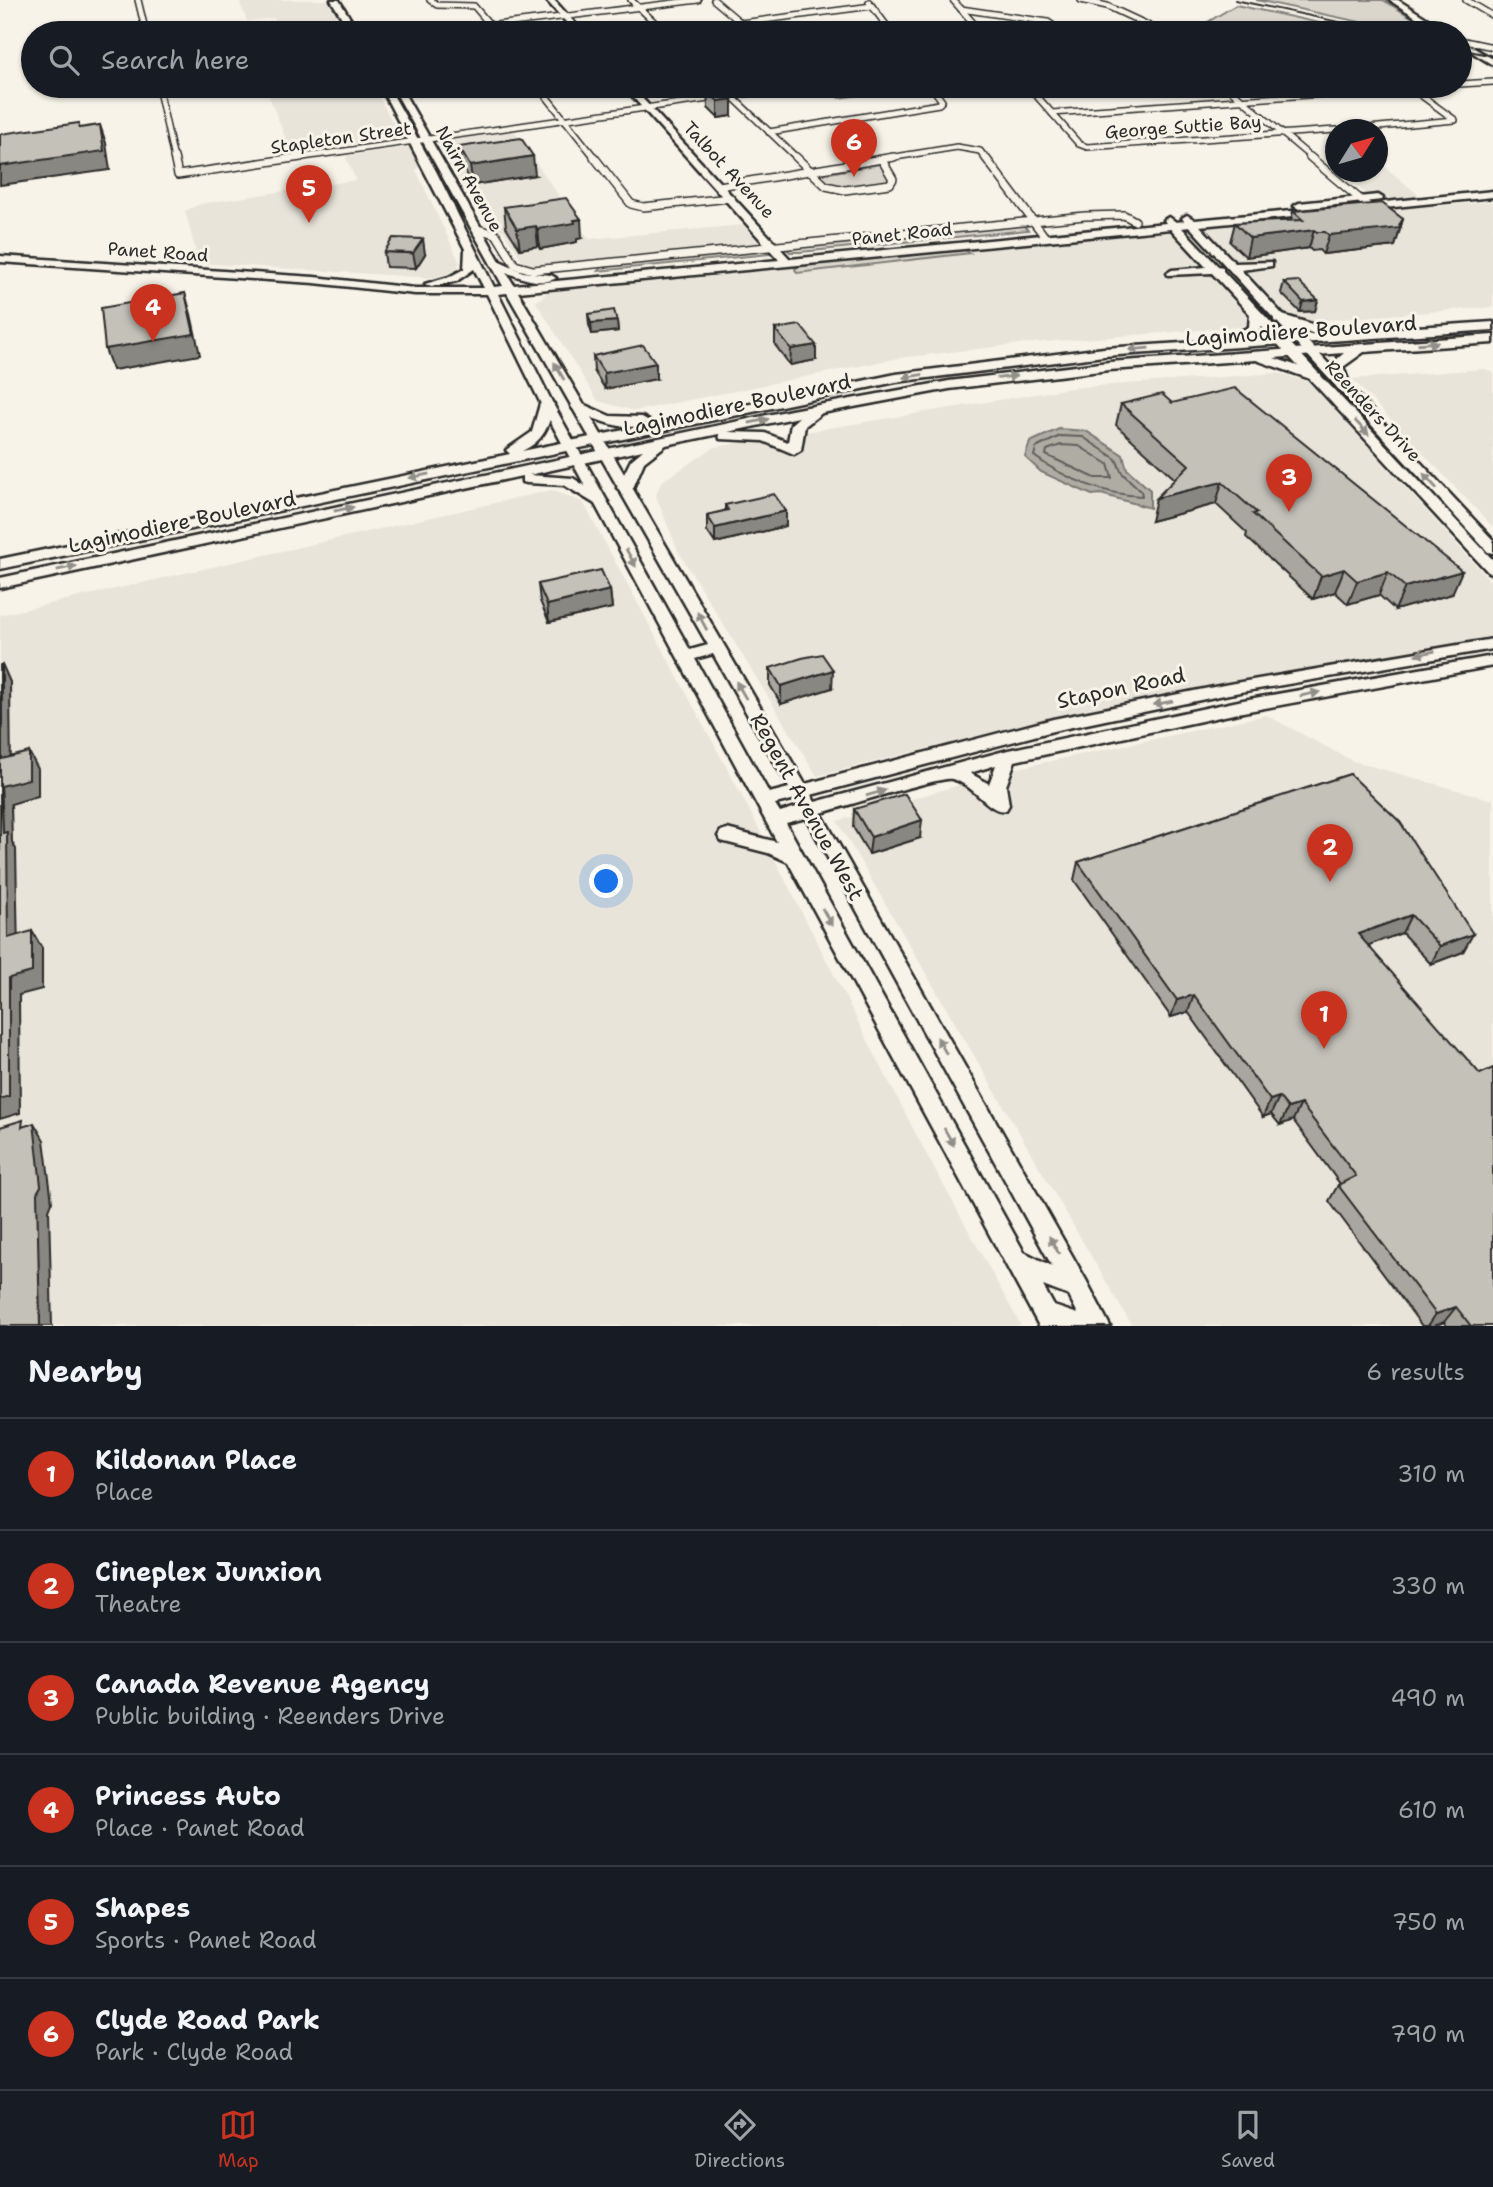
<!DOCTYPE html>
<meta charset="utf-8">
<style>
body{margin:0;font-family:"Shantell Sans",sans-serif;background:#20242c;color:#f1f3f6}
.compass{position:absolute;left:1325px;top:119px;width:63px;height:63px;border-radius:50%;background:#171b24;box-shadow:0 2px 5px #0004;rotate:53deg}
.you{position:absolute;left:607px;top:882px;width:24px;height:24px;margin:-18px;border:5px solid #fff;border-radius:50%;background:#1a73e8;box-shadow:0 0 0 10px #1a73e833}
.badge{display:grid;place-items:center;width:46px;height:46px;border-radius:50%;background:#c8321e;color:#fff;font-size:23px;font-weight:700}
.pin{position:absolute;translate:-50% -58px;filter:drop-shadow(0 2px 4px #0008)}
.pin::after{content:'';position:absolute;top:37px;width:24px;height:21px;background:inherit;clip-path:polygon(0 0,100% 0,50% 100%)}
.list{margin:0;padding:0;list-style:none}
h2{display:flex;justify-content:space-between;align-items:center;height:91px;margin:0;padding:0 28px;font-size:30px}
h2 small{font-size:23px;font-weight:400;color:#9ea1a6}
.list li{display:grid;grid-template-columns:46px 1fr auto;gap:21px;align-items:center;box-sizing:border-box;height:112px;padding:0 28px;border-top:2px solid #363941}
.list b{display:block;font-size:26px;white-space:nowrap}
.list p{margin:0;font-size:23px;white-space:nowrap;color:#9ea1a6}
.list em{font-size:23px;font-style:normal;color:#9ea1a6}
.icon{flex:none;width:38px;height:38px;fill:none;stroke:currentColor;stroke-width:2;stroke-linecap:round;stroke-linejoin:round}
.map{position:relative;flex:none;width:1493px;height:1326px;overflow:hidden}
.search{position:absolute;background:#171b24;box-shadow:0 2px 5px #0004;left:21px;right:21px;top:21px;height:77px;display:flex;align-items:center;gap:18px;box-sizing:border-box;padding:0 24px;border-radius:38px;color:#9ea1a6;font-size:26px}
.sheet{height:763px;background:#171b24}
nav{display:flex;justify-content:space-around;align-items:center;box-sizing:border-box;height:98px;border-top:2px solid #363941;background:#171b24;font-size:19px;color:#9ea1a6}
nav a{display:grid;justify-items:center;gap:4px}
nav .on{color:#c8321e}
.map>svg:first-child{display:block}
.built{fill:#e8e4da}
.green{fill:#dad6cc;stroke:#82807c;stroke-width:2}
.water{fill:#afaca4;stroke:#7a7874;stroke-width:2}
.lines{fill:none;stroke-linecap:round;stroke-linejoin:round}
.shore{stroke:#605f5b;stroke-width:2}
.street-far1-casing{stroke:#2b2b2b;stroke-width:8}
.street-casing{stroke:#2b2b2b;stroke-width:10}
.secondary-casing{stroke:#2b2b2b;stroke-width:5}
.primary-casing{stroke:#2b2b2b;stroke-width:5}
.street-far1{stroke:#f7f3e8;stroke-width:5}
.street{stroke:#f7f3e8;stroke-width:7}
.secondary{fill:#f7f3e8;fill-rule:evenodd}
.primary{fill:#f7f3e8;fill-rule:evenodd}
.rail{stroke:#2b2b2b;stroke-width:2}
.wall{fill:#a9a69f;stroke:#2b2b2b;stroke-width:2}
.shaded-wall{fill:#898782;stroke:#2b2b2b;stroke-width:2}
.building{fill:#c4c1b9;stroke:#2b2b2b;stroke-width:2}
.oneway{fill:#918f8a}
.labels{text-anchor:middle;dominant-baseline:central;stroke-width:6;stroke-linejoin:round;paint-order:stroke}
.far-street-label{font-size:18px;fill:#2b2b2b;stroke:#f7f3e8}
.street-label{font-size:21px;fill:#2b2b2b;stroke:#f7f3e8}
</style>
<div class="map">
<svg width="1493" height="1326" viewBox="0 0 1493 1326">
<rect width="100%" height="100%" fill="#f7f3e8"/>
<filter id="ink" filterUnits="userSpaceOnUse"><feTurbulence type="fractalNoise" baseFrequency=".0143" numOctaves="2"/><feDisplacementMap in="SourceGraphic" scale="14" xChannelSelector="R" yChannelSelector="G"/><feConvolveMatrix kernelMatrix="1 2 1 2 8 2 1 2 1" color-interpolation-filters="sRGB"/></filter>
<g filter="url(#ink)">
<!-- built -->
<g class="built">
<polygon points="239,0 330,0 348,33 252,33 278,27 274,18 247,21"/>
<polygon points="265,86 373,86 401,138 291,152"/>
<polygon points="514,131 589,239 743,225 761,244 535,265 523,262 503,230 488,227 437,142"/>
<polygon points="407,147 411,149 419,167 416,170 460,263 454,272 433,278 199,263 185,211 200,204 356,180 345,156"/>
<polygon points="1378,161 1433,207 1493,201 1493,307 1020,344 899,358 635,411 598,401 536,302 549,291 1385,210 1339,172 1378,172"/>
<polygon points="1484,369 1493,372 1493,527 1352,379"/>
<polygon points="1278,373 1309,382 1493,584 1493,642 1374,658 1147,699 988,733 817,776 678,551 656,496 661,482 715,447 1071,388"/>
<polygon points="552,490 583,502 743,798 922,1146 1021,1326 0,1326 0,615"/>
<polygon points="1266,715 1353,761 1493,800 1493,1326 1132,1326 837,821 1013,769"/>
</g>
<!-- green -->
<g class="green">
<polygon points="1256,0 1383,0 1437,33 1412,33"/>
<polygon points="1236,5 1366,33 1175,33 1172,30 1196,29"/>
<polygon points="824,86 921,86 839,98"/>
<path d="M 880,164 L 889,179 L 888,182 C 860,186 841,195 818,175 Z"/>
<polygon points="1023,225 1028,230 800,252 790,252 786,248"/>
<polygon points="963,249 970,253 797,273 795,269 802,264"/>
<polygon points="764,250 770,254 598,271 603,266"/>
</g>
<!-- water -->
<polygon class="water" points="1059,429 1086,431 1123,455 1127,469 1150,490 1150,508 1101,494 1092,495 1041,472 1025,457 1030,442"/>
<g class="lines">
<!-- shore -->
<g class="shore">
<path d="M 1060,436 L 1083,437 L 1116,459 L 1122,473 L 1141,491 L 1142,496 C 1105,495 1063,478 1034,456 L 1036,448 Z"/>
<polygon points="1061,445 1079,446 1108,464 1112,478 1095,478 1046,455 1047,450"/>
</g>
<!-- street-far1 casing -->
<g class="street-far1-casing">
<g id="street-far1">
<polyline points="138,0 146,33"/>
<polyline points="430,0 437,5 474,6 497,33"/>
<polyline points="631,0 666,33"/>
<polyline points="714,0 753,33"/>
<polyline points="953,0 982,33"/>
<polyline points="1081,0 1107,6 1165,33"/>
<polyline points="1466,0 1493,16"/>
<polyline points="869,2 892,33"/>
<polyline points="961,9 1048,22 1064,33"/>
<polyline points="741,23 872,6"/>
<polyline points="431,33 698,0"/>
<polyline points="1460,40 1493,47"/>
<polyline points="1460,84 1493,82"/>
<polyline points="158,86 174,159"/>
<polyline points="491,86 507,90 538,86"/>
<polyline points="538,86 596,159"/>
<polyline points="721,86 798,159"/>
<polyline points="1028,86 1079,144 1087,147 1336,130"/>
<polyline points="1226,86 1313,159"/>
<polyline points="1052,113 1436,86"/>
<polyline points="1346,130 1455,120 1411,88"/>
<polyline points="769,132 939,104 942,101 931,86"/>
<polyline points="289,159 799,86"/>
<polyline points="883,159 957,147 980,151 986,159"/>
</g>
</g>
<!-- street casing -->
<g class="street-casing">
<g id="street">
<polyline points="174,157 178,175 301,157"/>
<polyline points="594,157 631,204 643,207 730,198"/>
<polyline points="796,157 826,186 845,190 890,184 893,179 882,160"/>
<polyline points="985,157 1045,237"/>
<polyline points="1310,157 1368,206"/>
<polyline points="719,186 894,157"/>
<polyline points="477,229 496,234 515,265 533,270 1085,216 1124,215 1135,221"/>
</g>
</g>
<!-- secondary casing -->
<g class="secondary-casing">
<g id="secondary">
<polygon points="331,0 339,0 359,33 351,33"/>
<polygon points="546,0 554,0 584,33 576,33"/>
<polygon points="1389,0 1398,0 1450,33 1441,33"/>
<polygon points="1460,40 1493,59 1493,65 1460,45"/>
<path d="M 380,86 L 388,86 L 436,171 L 494,287 L 503,286 L 392,86 L 400,86 L 500,261 L 523,272 L 551,275 L 556,278 C 544,286 519,278 506,272 L 514,285 L 779,260 L 623,86 L 631,86 L 790,259 L 1166,223 L 1164,220 L 1169,217 L 1176,222 L 1184,221 L 1182,218 L 1187,215 L 1195,220 L 1312,209 L 1317,212 L 1312,215 L 1200,226 L 1235,263 L 1272,262 L 1272,266 L 1241,270 L 1493,540 L 1493,553 L 1488,552 L 1190,227 L 1182,228 L 1218,266 L 1223,267 L 1223,271 L 1493,560 L 1493,574 L 1488,572 L 1212,273 L 1168,275 L 1167,273 L 1172,270 L 1206,267 L 1171,229 L 518,292 L 805,784 L 1053,719 L 1229,684 L 1493,639 L 1493,649 L 1229,694 L 1053,731 L 811,795 L 815,802 L 1008,750 L 1243,700 L 1493,656 L 1493,666 L 1243,712 L 1015,761 L 1006,786 L 1009,805 L 1006,810 C 990,815 974,784 952,779 C 942,776 840,808 821,813 L 1086,1280 L 1110,1326 L 1039,1326 L 788,862 L 768,853 L 721,841 L 718,836 L 721,831 L 727,829 L 777,842 L 541,404 L 487,294 L 415,294 L 314,283 L 0,262 L 0,256 L 314,277 L 415,288 L 484,288 L 474,269 L 457,281 L 431,287 L 425,284 L 449,277 L 464,269 L 465,249 ZM 507,293 L 708,645 L 690,650 L 553,404 L 498,294 ZM 713,654 L 789,788 L 769,793 L 695,659 ZM 996,765 L 989,784 L 970,773 ZM 796,799 L 800,806 L 780,812 L 775,804 ZM 806,818 L 1052,1266 L 1024,1252 L 786,823 ZM 1043,1286 L 1069,1296 L 1078,1314 L 1054,1306 Z"/>
<polygon points="1493,191 1493,197 1365,210 1360,207 1365,204"/>
<polygon points="1378,195 1383,198 1382,200 1299,209 1294,206 1299,203"/>
</g>
</g>
<!-- primary casing -->
<g class="primary-casing">
<g id="primary">
<path d="M 1256,309 L 1262,313 L 1261,329 L 1246,339 L 1315,334 L 1274,321 L 1274,315 L 1279,314 L 1325,328 L 1325,333 L 1493,322 L 1493,330 L 1104,356 L 896,382 L 0,569 L 0,559 L 510,454 L 506,450 L 532,432 L 540,404 L 547,400 L 554,404 C 549,426 544,441 522,451 L 896,374 L 1104,348 L 1229,340 L 1230,336 L 1249,327 L 1250,313 Z"/>
<path d="M 1493,335 L 1493,343 L 1364,352 L 1343,367 L 1351,388 L 1344,392 L 1337,388 L 1329,366 L 1344,353 L 1274,358 L 1321,374 L 1321,380 L 1316,381 L 1256,360 L 1109,370 L 949,389 L 822,413 L 805,426 L 801,450 L 794,454 L 763,441 L 720,439 L 719,434 L 666,445 L 644,462 L 633,488 L 625,493 L 617,488 L 631,460 L 643,450 L 529,475 L 573,478 L 605,499 L 608,502 L 605,505 L 600,507 L 564,485 L 527,483 L 522,482 L 522,476 L 0,588 L 0,578 L 791,410 L 949,381 L 1109,362 ZM 799,417 L 791,424 L 788,442 L 765,433 L 728,432 Z"/>
<path d="M 578,402 L 610,416 L 642,417 L 649,421 C 631,436 591,418 573,409 L 571,406 Z"/>
</g>
</g>
<!-- street-far1 -->
<use href="#street-far1" class="street-far1"/>
<!-- street -->
<use href="#street" class="street"/>
<!-- secondary -->
<use href="#secondary" class="secondary"/>
<!-- primary -->
<use href="#primary" class="primary"/>
<!-- rail -->
<g class="rail">
<polyline points="1235,0 1391,33"/>
<polyline points="1460,49 1493,56"/>
</g>
</g>
<!-- wall -->
<g class="wall">
<polygon points="707,91 732,99 732,116 718,118 708,108"/>
<polygon points="459,147 535,175 473,185 462,166"/>
<polygon points="504,207 582,238 577,239 577,242 540,249 538,246 520,249 506,227"/>
<polygon points="1293,211 1403,219 1395,246 1323,254 1319,250 1312,251 1309,248 1246,257 1230,242 1235,223 1291,221"/>
<polygon points="384,252 425,254 416,268 386,267"/>
<polygon points="1284,282 1318,300 1315,311 1300,312 1281,293"/>
<polygon points="588,314 617,321 618,331 592,334 589,325"/>
<polygon points="775,329 816,360 790,365 775,345"/>
<polygon points="593,356 656,379 605,389 594,371"/>
<polygon points="1172,403 1452,594 1395,610 1379,595 1348,604 1335,592 1313,599 1246,537 1247,533 1216,504 1151,521 1175,479 1116,425 1121,404"/>
<polygon points="725,505 786,511 786,526 715,543 707,531 707,515 725,511"/>
<polygon points="538,584 610,590 612,608 549,622 540,601"/>
<polygon points="770,668 832,688 781,704 770,685"/>
<polygon points="1350,774 1463,952 1431,964 1402,933 1367,945 1493,1326 1447,1326 1444,1322 1434,1326 1422,1326 1329,1201 1338,1185 1340,1184 1293,1120 1280,1125 1271,1114 1263,1117 1188,1012 1171,1017 1074,880 1078,862"/>
<polygon points="854,809 920,838 869,854 853,827"/>
</g>
<!-- shaded-wall -->
<g class="shaded-wall">
<polygon points="732,99 732,116 718,118 718,101"/>
<polygon points="100,125 106,143 110,170 0,185 0,166"/>
<polygon points="533,156 535,175 473,185 470,166"/>
<polygon points="581,219 582,238 577,239 577,242 540,249 538,229"/>
<polygon points="1403,219 1395,246 1323,254 1329,235 1399,225"/>
<polygon points="536,226 538,246 520,249 517,229"/>
<polygon points="1314,230 1309,248 1246,257 1250,238"/>
<polygon points="423,239 425,254 416,268 413,253"/>
<polygon points="185,293 191,314 200,355 113,370 105,349"/>
<polygon points="1318,300 1315,311 1300,312 1303,302"/>
<polygon points="617,321 618,331 592,334 591,323"/>
<polygon points="816,345 816,360 790,365 791,349"/>
<polygon points="656,363 656,379 605,389 604,373"/>
<polygon points="1222,482 1216,504 1151,521 1156,498"/>
<polygon points="786,511 786,526 715,543 715,528"/>
<polygon points="1344,569 1335,592 1313,599 1321,576"/>
<polygon points="1462,571 1452,594 1395,610 1405,587"/>
<polygon points="1388,572 1379,595 1348,604 1357,581"/>
<polygon points="610,590 612,608 549,622 547,605"/>
<polygon points="2,664 10,682 11,776 2,759"/>
<polygon points="833,670 832,688 781,704 781,686"/>
<polygon points="29,752 38,769 38,796 11,804 12,842 16,849 18,955 8,938 1,786"/>
<polygon points="922,820 920,838 869,854 871,837"/>
<polygon points="1411,915 1402,933 1350,952 1358,934"/>
<polygon points="32,931 42,948 42,989 19,995 20,1113 0,1119 0,1099 9,978"/>
<polygon points="1473,934 1463,952 1431,964 1440,946"/>
<polygon points="1194,995 1188,1012 1171,1017 1177,1000"/>
<polygon points="1279,1097 1271,1114 1263,1117 1270,1100"/>
<polygon points="1301,1104 1293,1120 1280,1125 1288,1108"/>
<polygon points="34,1123 44,1140 52,1202 49,1210 52,1326 40,1326"/>
<polygon points="1456,1307 1444,1322 1434,1326 1428,1326 1436,1314"/>
</g>
<!-- building -->
<g class="building">
<polygon points="721,89 732,99 718,101 707,91"/>
<polygon points="79,123 79,128 100,125 104,151 0,166 0,134"/>
<polygon points="521,138 533,156 470,166 459,147"/>
<polygon points="566,198 581,219 574,220 575,223 538,229 536,226 517,229 504,207"/>
<polygon points="1382,203 1403,219 1399,225 1401,228 1329,235 1325,232 1317,232 1314,230 1250,238 1235,223 1303,220 1293,211"/>
<polygon points="393,238 423,239 413,253 384,252"/>
<polygon points="1298,281 1318,300 1303,302 1284,282"/>
<polygon points="185,293 194,334 105,349 101,308"/>
<polygon points="614,310 617,321 591,323 588,314"/>
<polygon points="800,325 816,345 791,349 775,329"/>
<polygon points="643,345 656,363 604,373 593,356"/>
<polygon points="1235,388 1462,571 1405,587 1388,572 1357,581 1344,569 1321,576 1253,514 1257,513 1222,482 1156,498 1189,465 1121,404 1162,394 1172,403"/>
<polygon points="774,494 786,511 715,528 707,515 728,510 725,505"/>
<polygon points="601,570 610,590 547,605 538,584"/>
<polygon points="822,654 833,670 781,686 770,668 802,658"/>
<polygon points="2,664 2,759 29,752 29,779 1,786 3,833 7,832 8,938 32,931 32,972 9,978 9,1096 0,1099 0,665"/>
<polygon points="1350,774 1400,822 1473,934 1440,946 1411,915 1358,934 1480,1074 1493,1068 1493,1326 1471,1326 1456,1307 1436,1314 1338,1185 1356,1176 1301,1104 1288,1108 1279,1097 1270,1100 1194,995 1177,1000 1078,862"/>
<polygon points="905,794 922,820 871,837 854,809"/>
<polygon points="23,1120 22,1127 34,1123 41,1186 37,1193 40,1326 0,1326 0,1127"/>
</g>
<!-- one-way arrows -->
<defs><path id="oneway-solid" d="M-6-.8H1V-3.2L6.5 0L1 3.2V.8H-6Z" transform="scale(1.75)"/></defs>
<g class="oneway">
<use href="#oneway-solid" transform="translate(1428 343) rotate(-4)"/>
<use href="#oneway-solid" transform="translate(1139 349) rotate(175)"/>
<use href="#oneway-solid" transform="translate(559 371) rotate(-120)"/>
<use href="#oneway-solid" transform="translate(913 376) rotate(171)"/>
<use href="#oneway-solid" transform="translate(1007 377) rotate(-7)"/>
<use href="#oneway-solid" transform="translate(759 421) rotate(-12)"/>
<use href="#oneway-solid" transform="translate(1362 428) rotate(47)"/>
<use href="#oneway-solid" transform="translate(419 476) rotate(168)"/>
<use href="#oneway-solid" transform="translate(1430 481) rotate(-132)"/>
<use href="#oneway-solid" transform="translate(344 509) rotate(-12)"/>
<use href="#oneway-solid" transform="translate(631 558) rotate(61)"/>
<use href="#oneway-solid" transform="translate(67 568) rotate(-12)"/>
<use href="#oneway-solid" transform="translate(702 621) rotate(-118)"/>
<use href="#oneway-solid" transform="translate(1425 653) rotate(170)"/>
<use href="#oneway-solid" transform="translate(741 690) rotate(-120)"/>
<use href="#oneway-solid" transform="translate(1310 694) rotate(-11)"/>
<use href="#oneway-solid" transform="translate(1163 703) rotate(168)"/>
<use href="#oneway-solid" transform="translate(876 793) rotate(-16)"/>
<use href="#oneway-solid" transform="translate(827 917) rotate(61)"/>
<use href="#oneway-solid" transform="translate(942 1046) rotate(-119)"/>
<use href="#oneway-solid" transform="translate(949 1137) rotate(61)"/>
<use href="#oneway-solid" transform="translate(1054 1245) rotate(-119)"/>
</g>
</g>
<g class="labels">
<!-- far-street labels -->
<g class="far-street-label">
<text transform="translate(1183 127) rotate(-4)">George Suttie Bay</text>
<text transform="translate(341 138) rotate(-8)">Stapleton Street</text>
<text transform="translate(729 170) rotate(47)">Talbot Avenue</text>
<text transform="translate(469 179) rotate(61)">Nairn Avenue</text>
<text transform="translate(902 234) rotate(-6)">Panet Road</text>
<text transform="translate(158 252) rotate(4)">Panet Road</text>
<text transform="translate(1373 411) rotate(47)">Reenders Drive</text>
</g>
<!-- street labels -->
<g class="street-label">
<text transform="translate(1301 331) rotate(-4)">Lagimodiere Boulevard</text>
<text transform="translate(737 405) rotate(-12)">Lagimodiere Boulevard</text>
<text transform="translate(182 522) rotate(-12)">Lagimodiere Boulevard</text>
<text transform="translate(1121 688) rotate(-12)">Stapon Road</text>
<text transform="translate(807 807) rotate(61)">Regent Avenue West</text>
</g>
</g>
</svg>
<svg class="compass" viewBox="-18 -18 36 36"><path d="M0-13l5 13h-10z" fill="#e53935"/><path d="M0 13l5-13h-10z" fill="#9ea1a6"/></svg>
<div class="you"></div>
<div class="pin badge" style="left:1324px;top:1049px">1</div>
<div class="pin badge" style="left:1330px;top:882px">2</div>
<div class="pin badge" style="left:1289px;top:512px">3</div>
<div class="pin badge" style="left:153px;top:342px">4</div>
<div class="pin badge" style="left:309px;top:223px">5</div>
<div class="pin badge" style="left:854px;top:177px">6</div>
<div class="search"><svg class="icon" aria-label="search" viewBox="0 0 24 24"><circle cx="10" cy="10" r="6"/><path d="M15 15l6 6"/></svg>Search here</div>
</div>
<section class="sheet">
<h2>Nearby<small>6 results</small></h2>
<ul class="list">
<li><span class="badge">1</span><div><b>Kildonan Place</b><p>Place</p></div><em>310 m</em></li>
<li><span class="badge">2</span><div><b>Cineplex Junxion</b><p>Theatre</p></div><em>330 m</em></li>
<li><span class="badge">3</span><div><b>Canada Revenue Agency</b><p>Public building · Reenders Drive</p></div><em>490 m</em></li>
<li><span class="badge">4</span><div><b>Princess Auto</b><p>Place · Panet Road</p></div><em>610 m</em></li>
<li><span class="badge">5</span><div><b>Shapes</b><p>Sports · Panet Road</p></div><em>750 m</em></li>
<li><span class="badge">6</span><div><b>Clyde Road Park</b><p>Park · Clyde Road</p></div><em>790 m</em></li>
</ul>
</section>
<nav>
<a class="on"><svg class="icon" aria-label="map" viewBox="0 0 24 24"><path d="M3 6l6-2 6 2 6-2v14l-6 2-6-2-6 2zM9 4v14M15 6v14"/></svg>Map</a>
<a><svg class="icon" aria-label="directions" viewBox="0 0 24 24"><path d="M12 3l9 9-9 9-9-9zM9 14v-3h6M13 9l2 2-2 2"/></svg>Directions</a>
<a><svg class="icon" aria-label="saved" viewBox="0 0 24 24"><path d="M7 4h10v16l-5-4-5 4z"/></svg>Saved</a>
</nav>
